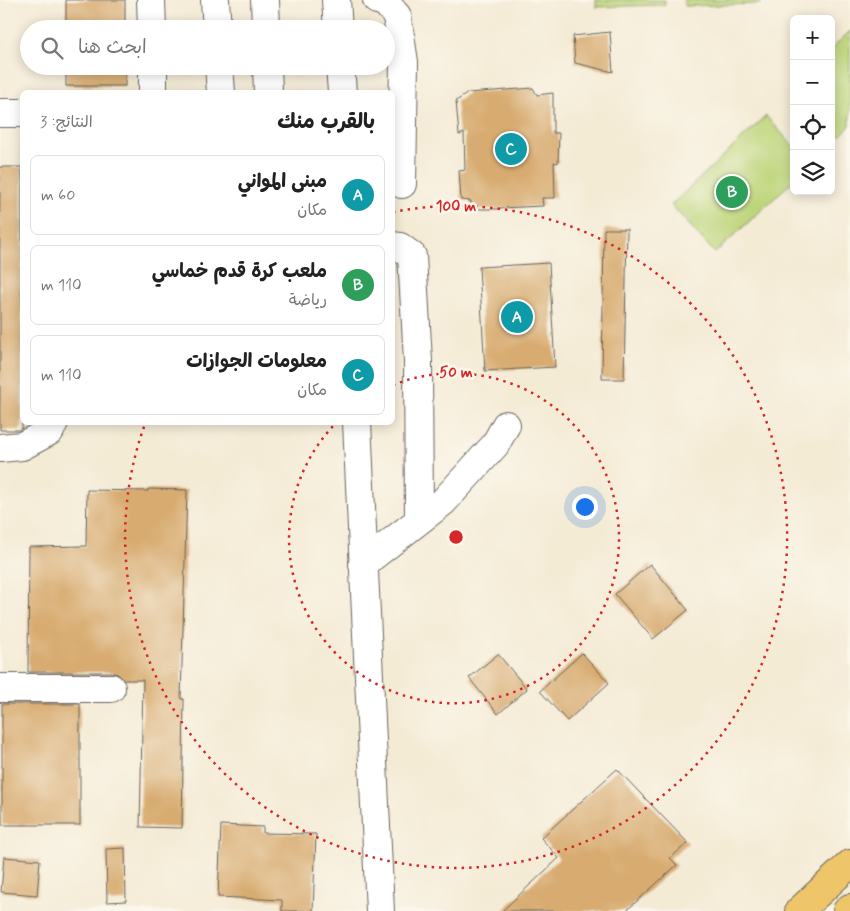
<!DOCTYPE html>
<html lang="ar">
<meta charset="utf-8">
<style>
body{margin:0;font-family:Mynerve,"Playpen Sans Arabic",sans-serif;background:#f6f6f6;color:#222;direction:rtl}
.controls{position:absolute;right:15px;top:15px;display:grid;overflow:hidden;border-radius:8px;box-shadow:0 2px 12px #0003}
.controls button{width:45px;height:45px;display:grid;place-items:center;padding:0;border:0;border-bottom:1px solid #e0e0e0;background:#fff;color:#222;font:25px sans-serif}
.you{position:absolute;left:584px;top:506px;width:18px;height:18px;margin:-12px;border:4px solid #fff;border-radius:50%;background:#1a73e8;box-shadow:0 0 0 8px #1a73e833}
.badge{display:grid;place-items:center;width:32px;height:32px;border-radius:50%;background:#0b8043;color:#fff;font-size:16px;font-weight:700}
.pin{position:absolute;translate:-50% -50%;border:2px solid #fff;box-shadow:0 1px 5px #0006}
.list{margin:0;padding:0;list-style:none}
h2{display:flex;justify-content:space-between;align-items:center;height:65px;margin:0;padding:0 20px;font-size:21px}
h2 small{font-size:16px;font-weight:400;color:#767676}
.list li{display:grid;grid-template-columns:32px 1fr auto;gap:15px;align-items:center;box-sizing:border-box;height:80px;margin:0 10px 10px;padding:0 10px;border:1px solid #e0e0e0;border-radius:8px}
.list b{display:block;font-size:19px;white-space:nowrap}
.list p{margin:0;font-size:16px;white-space:nowrap;color:#767676}
.list em{font-size:16px;font-style:normal;color:#767676}
.icon{flex:none;width:28px;height:28px;fill:none;stroke:currentColor;stroke-width:2;stroke-linecap:round;stroke-linejoin:round}
.map{position:relative;flex:none;width:850px;height:911px;overflow:hidden;direction:ltr}
.search{position:absolute;background:#fff;box-shadow:0 2px 12px #0003;left:20px;top:20px;width:375px;height:55px;display:flex;align-items:center;gap:12px;box-sizing:border-box;padding:0 18px;border-radius:28px;color:#767676;font-size:19px}
.panel{position:absolute;background:#fff;box-shadow:0 2px 12px #0003;left:20px;top:90px;width:375px;height:335px;border-radius:8px;direction:rtl}
.map>svg:first-child{display:block}
.park{fill:#bdd57a;stroke:#6c784b}
.building{fill:#d8ac71}
.lines{fill:none;stroke-linecap:round;stroke-linejoin:round}
.minor-casing{stroke:#68645d;stroke-width:30}
.major-casing{stroke:#68645d;stroke-width:30}
.minor{stroke:#fff;stroke-width:28}
.major{stroke:#eec569;stroke-width:28}
.ring{fill:none;stroke:#d62828;stroke-width:2.5;stroke-dasharray:2.5 5}
.centre{fill:#d62828;stroke:#fbf7ec;stroke-width:2.5}
.ring-label{font-size:15px;text-anchor:middle;font-weight:bold;fill:#d62828;stroke:#fbf7ec;stroke-width:5;stroke-linejoin:round;paint-order:stroke}
</style>
<div class="map">
<svg width="850" height="911" viewBox="0 0 850 911">
<rect width="100%" height="100%" fill="#fbf7ec"/>
<filter id="ink" filterUnits="userSpaceOnUse"><feTurbulence type="fractalNoise" baseFrequency=".02" numOctaves="2"/><feDisplacementMap in="SourceGraphic" scale="10" xChannelSelector="R" yChannelSelector="G"/><feConvolveMatrix kernelMatrix="1 2 1 2 8 2 1 2 1" color-interpolation-filters="sRGB"/></filter>
<filter id="wash" filterUnits="userSpaceOnUse"><feTurbulence type="fractalNoise" baseFrequency=".0096" numOctaves="4" result="noise"/><feDisplacementMap in="SourceGraphic" scale="20" xChannelSelector="R" yChannelSelector="G"/><feGaussianBlur stdDeviation="1.12" result="paint"/><feColorMatrix in="noise" values="0 0 0 0 0 0 0 0 0 0 0 0 0 0 0 0 0 1.4 0 .05"/><feComposite in="paint" operator="in"/></filter>
<g filter="url(#wash)">
<rect width="100%" height="100%" fill="#f4ebd5"/>
<!-- park -->
<g class="park">
<polygon points="596,0 665,0 665,5 596,7"/>
<polygon points="684,0 760,0 760,4 685,6"/>
<polygon points="850,31 850,126 840,136 831,127 831,49"/>
<polygon points="766,116 794,147 794,180 715,253 671,205"/>
</g>
<g id="blocks">
<!-- building -->
<g class="building">
<rect x="66" y="0" width="59" height="29"/>
<polygon points="610,32 613,72 575,63 573,36"/>
<rect x="66" y="66" width="59" height="20"/>
<polygon points="533,88 537,95 553,93 553,133 559,133 558,163 554,162 555,198 542,198 543,206 500,208 500,209 470,209 471,201 461,200 459,171 465,170 464,133 459,135 456,101 468,93"/>
<polygon points="0,167 22,167 22,428 19,430 0,430"/>
<polygon points="604,229 627,229 624,379 602,379"/>
<polygon points="549,263 555,367 485,371 479,267"/>
<polygon points="148,489 187,490 181,699 184,699 182,828 140,827 143,680 124,680 118,674 111,672 28,672 29,547 86,546 87,490 148,491"/>
<polygon points="650,564 688,610 653,639 615,594"/>
<polygon points="582,653 609,683 567,721 540,691"/>
<polygon points="498,654 527,689 498,714 469,678"/>
<rect x="2" y="704" width="78" height="121"/>
<polygon points="617,769 688,843 670,858 677,865 626,911 502,911 559,858 541,838"/>
<polygon points="221,825 263,827 263,833 316,834 313,911 282,911 282,900 218,897"/>
<polygon points="125,848 126,901 107,902 106,849"/>
<polygon points="4,857 40,860 37,895 1,892"/>
</g>
</g>
</g>
<g filter="url(#ink)">
<use href="#blocks" fill-opacity="0" stroke="#68645d" stroke-width="1"/>
<g class="lines">
<!-- minor casing -->
<g class="minor-casing">
<g id="minor">
<polyline points="151,0 152,29"/>
<polyline points="215,0 217,29"/>
<polyline points="265,0 266,29"/>
<polyline points="336,0 338,29"/>
<polyline points="377,0 385,2 397,16 404,62 402,184"/>
<polyline points="153,66 153,92"/>
<polyline points="219,66 221,92"/>
<polyline points="267,66 268,92"/>
<polyline points="340,66 342,92"/>
<polyline points="0,113 22,113"/>
<polyline points="392,246 400,247 412,256 418,361 419,520"/>
<polyline points="357,422 380,911"/>
<polyline points="0,448 22,446 50,431 54,422"/>
<polyline points="363,564 443,502 495,445 506,425"/>
<polyline points="0,688 111,688"/>
</g>
</g>
<!-- major casing -->
<g class="major-casing">
<g id="major">
<polyline points="799,911 850,864"/>
<polyline points="847,911 850,908"/>
</g>
</g>
<!-- minor -->
<use href="#minor" class="minor"/>
<!-- major -->
<use href="#major" class="major"/>
</g>
</g>
<!-- distance rings -->
<g class="ring">
<path d="M393 385A165 165 0 1 1 336 423"/>
<path d="M393 212A331 331 0 1 1 145 424"/>
</g>
<circle cx="456" cy="537" r="8" class="centre"/>
<g class="ring-label">
<text x="456" y="211">100 m</text>
<text x="456" y="377">50 m</text>
</g>
</svg>
<div class="controls">
<button>+</button>
<button>−</button>
<button><svg class="icon" aria-label="locate" viewBox="0 0 24 24"><circle cx="12" cy="12" r="6"/><path d="M12 2v4M12 18v4M2 12h4M18 12h4"/></svg></button>
<button><svg class="icon" aria-label="layers" viewBox="0 0 24 24"><path d="M12 4l9 5-9 5-9-5zM3 14l9 5 9-5"/></svg></button>
</div>
<div class="you"></div>
<div class="pin badge" style="left:517px;top:317px;background:#0f9aa8">A</div>
<div class="pin badge" style="left:732px;top:192px;background:#2e9e5b">B</div>
<div class="pin badge" style="left:511px;top:149px;background:#0f9aa8">C</div>
<div class="search"><svg class="icon" aria-label="search" viewBox="0 0 24 24"><circle cx="10" cy="10" r="6"/><path d="M15 15l6 6"/></svg>ابحث هنا</div>
<section class="panel">
<h2>بالقرب منك<small>النتائج: 3</small></h2>
<ul class="list">
<li><span class="badge" style="background:#0f9aa8">A</span><div><b>مبنى المواني</b><p>مكان</p></div><em>60 m</em></li>
<li><span class="badge" style="background:#2e9e5b">B</span><div><b>ملعب كرة قدم خماسي</b><p>رياضة</p></div><em>110 m</em></li>
<li><span class="badge" style="background:#0f9aa8">C</span><div><b>معلومات الجوازات</b><p>مكان</p></div><em>110 m</em></li>
</ul>
</section>
</div>
